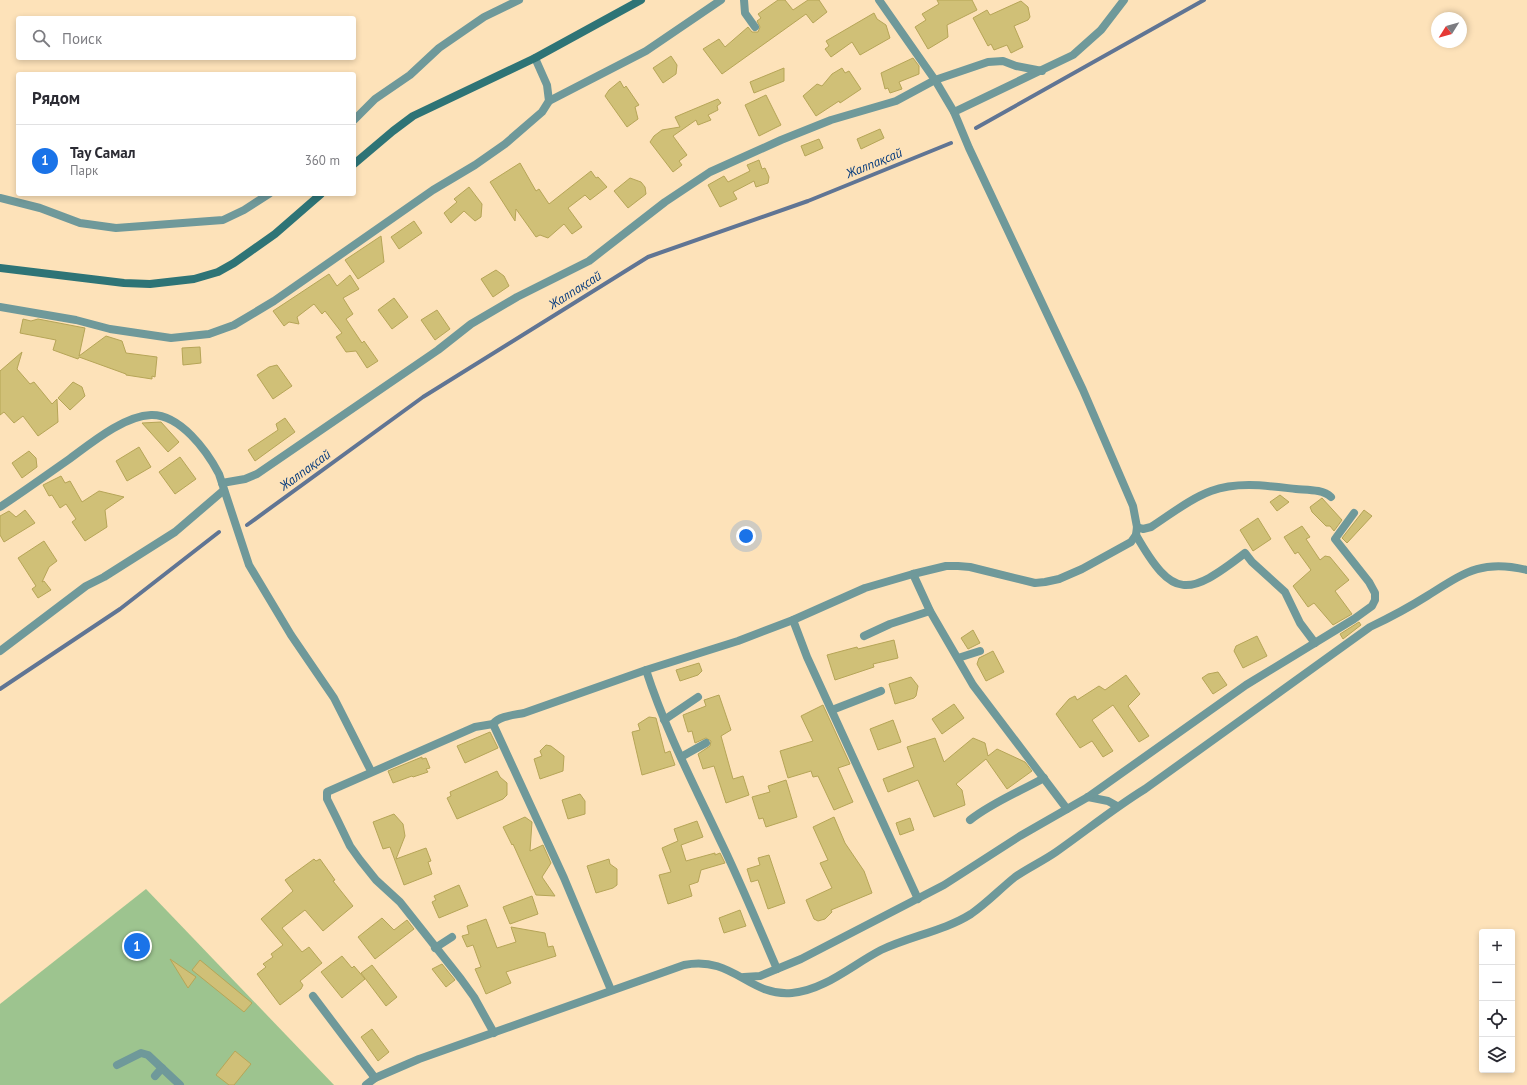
<!DOCTYPE html>
<html lang="ru">
<meta charset="utf-8">
<style>
body{margin:0;font-family:"PT Sans",sans-serif;background:#f2f2f3;color:#2b2b33}
.controls{position:absolute;right:12px;bottom:12px;display:grid;overflow:hidden;border-radius:4px;box-shadow:0 2px 6px #0003}
.controls button{width:36px;height:36px;display:grid;place-items:center;padding:0;border:0;border-bottom:1px solid #e1e1e2;background:#fff;color:#2b2b33;font:20px sans-serif}
.compass{position:absolute;left:1431px;top:12px;width:36px;height:36px;border-radius:50%;background:#fff;box-shadow:0 2px 6px #0003;rotate:233deg}
.you{position:absolute;left:746px;top:536px;width:14px;height:14px;margin:-10px;border:3px solid #fff;border-radius:50%;background:#1a73e8;box-shadow:0 0 0 6px #1a73e833}
.badge{display:grid;place-items:center;width:26px;height:26px;border-radius:50%;background:#1a73e8;color:#fff;font-size:13px;font-weight:700}
.pin{position:absolute;translate:-50% -50%;border:2px solid #fff;box-shadow:0 1px 4px #0006}
.list{margin:0;padding:0;list-style:none}
h2{display:flex;justify-content:space-between;align-items:center;height:52px;margin:0;padding:0 16px;font-size:17px}
h2 small{font-size:13px;font-weight:400;color:#7c7c81}
.list li{display:grid;grid-template-columns:26px 1fr auto;gap:12px;align-items:center;box-sizing:border-box;height:72px;padding:0 16px;border-top:1px solid #e1e1e2}
.list b{display:block;font-size:15px;white-space:nowrap}
.list p{margin:0;font-size:13px;white-space:nowrap;color:#7c7c81}
.list em{font-size:13px;font-style:normal;color:#7c7c81}
.icon{flex:none;width:22px;height:22px;fill:none;stroke:currentColor;stroke-width:2;stroke-linecap:round;stroke-linejoin:round}
.map{position:relative;flex:none;width:1527px;height:1085px;overflow:hidden}
.search{position:absolute;background:#fff;box-shadow:0 2px 6px #0003;left:16px;top:16px;width:340px;height:44px;display:flex;align-items:center;gap:10px;box-sizing:border-box;padding:0 14px;border-radius:4px;color:#7c7c81;font-size:15px}
.panel{position:absolute;background:#fff;box-shadow:0 2px 6px #0003;left:16px;top:72px;width:340px;height:124px;border-radius:4px}
.map>svg:first-child{display:block}
.green{fill:#9dc48f}
.lines{fill:none;stroke-linecap:round;stroke-linejoin:round}
.stream{stroke:#607594;stroke-width:4}
.building{fill:#d0c077;stroke:#b6a557}
.street{stroke:#6f999a;stroke-width:8}
.secondary{stroke:#2e7476;stroke-width:8}
.labels{text-anchor:middle;dominant-baseline:central;stroke-width:3;stroke-linejoin:round;paint-order:stroke}
.water-label{font-size:13px;font-style:italic;fill:#053a7d;stroke:#fde2b9}
</style>
<div class="map">
<svg width="1527" height="1085" viewBox="0 0 1527 1085">
<rect width="100%" height="100%" fill="#fde2b9"/>
<!-- green -->
<polygon class="green" points="146,889 334,1085 0,1085 0,1004"/>
<g class="lines">
<!-- stream -->
<g class="stream">
<polyline points="976,128 1204,0"/>
<polyline points="247,525 423,397 648,257 808,201 951,143"/>
<polyline points="0,689 120,609 219,532"/>
</g>
</g>
<!-- building -->
<g class="building">
<polygon points="778,0 785,0 793,10 808,0 819,0 827,12 813,23 806,14 722,74 703,49 719,39 725,47 748,27 752,32 758,32 760,27 757,21 761,18 758,14"/>
<polygon points="937,0 972,0 977,10 947,25 948,37 928,49 915,27 926,20 922,14 939,4"/>
<polygon points="1021,1 1028,7 1030,17 1028,20 1014,26 1023,47 1011,53 1007,45 994,50 991,44 988,46 973,18 987,10 990,15"/>
<polygon points="874,13 877,19 886,25 890,38 860,55 852,42 831,57 825,49 829,46 826,41"/>
<polygon points="671,56 677,65 676,74 663,83 653,68"/>
<polygon points="913,58 919,66 919,74 899,82 902,89 890,93 888,88 885,89 881,73"/>
<polygon points="784,68 784,81 754,93 750,82"/>
<polygon points="842,68 845,73 849,71 861,89 840,103 839,101 816,116 803,96 817,84 822,86 832,74"/>
<polygon points="620,81 624,88 626,86 639,105 635,107 638,119 627,127 605,96 609,90"/>
<polygon points="766,95 781,125 759,136 745,105"/>
<polygon points="718,99 721,103 717,106 718,110 708,115 711,120 698,125 696,120 673,136 687,155 679,161 682,165 673,172 650,142 654,136 662,130 680,127 675,117"/>
<polygon points="880,129 884,138 861,149 857,139"/>
<polygon points="819,139 823,148 805,156 801,146"/>
<polygon points="759,160 762,169 765,168 769,177 768,183 756,187 754,181 733,192 737,199 720,207 708,185 724,176 728,182 750,171 747,165"/>
<polygon points="520,163 536,191 539,189 549,204 591,171 596,178 598,177 607,187 590,200 585,195 568,208 582,227 572,234 564,224 548,238 540,235 536,237 516,209 515,221 490,182"/>
<polygon points="630,178 641,182 645,187 646,194 628,208 614,191"/>
<polygon points="469,187 482,204 481,217 475,221 464,211 451,223 444,213 457,202 454,199"/>
<polygon points="414,221 422,233 399,249 391,237"/>
<polygon points="381,236 384,262 358,279 345,260"/>
<polygon points="496,270 504,276 509,286 493,297 481,279"/>
<polygon points="329,274 337,286 350,275 359,289 343,298 353,314 346,319 362,343 364,341 378,361 367,368 356,351 346,352 336,337 342,333 325,311 322,314 314,304 297,317 299,324 289,322 284,326 273,311"/>
<polygon points="394,298 408,317 392,329 378,310"/>
<polygon points="437,310 450,329 435,340 421,320"/>
<polygon points="23,319 31,321 38,319 85,328 79,356 106,336 122,341 126,353 157,357 155,377 152,376 152,379 126,375 126,374 79,357 78,359 53,350 56,340 20,333"/>
<polygon points="200,347 201,363 183,365 182,348"/>
<polygon points="22,352 17,369 30,384 34,382 52,404 57,399 58,422 38,436 23,416 14,423 4,412 0,415 0,371"/>
<polygon points="277,365 292,386 273,399 257,375 269,367"/>
<polygon points="73,382 82,387 85,396 70,410 58,398"/>
<polygon points="285,418 295,432 255,461 248,450 278,430 276,424"/>
<polygon points="161,422 179,442 168,452 142,423"/>
<polygon points="139,447 151,467 127,481 116,461"/>
<polygon points="29,451 36,458 37,467 22,478 12,463"/>
<polygon points="180,457 196,479 175,494 159,472"/>
<polygon points="61,476 65,483 70,481 82,502 99,491 124,497 105,510 107,527 85,541 72,522 76,519 66,504 60,508 52,495 49,496 43,485"/>
<polygon points="1280,495 1289,502 1277,511 1270,502"/>
<polygon points="1322,498 1342,520 1334,531 1330,526 1326,526 1312,512 1310,507"/>
<polygon points="25,510 35,523 4,542 0,535 0,516 9,511 16,517"/>
<polygon points="1364,510 1372,516 1347,543 1342,538"/>
<polygon points="1258,518 1271,539 1253,551 1240,530"/>
<polygon points="1302,526 1310,537 1306,539 1320,560 1325,556 1330,557 1349,580 1335,591 1352,614 1333,625 1314,603 1308,607 1293,586 1311,570 1298,552 1295,554 1284,537"/>
<polygon points="44,541 57,561 49,567 42,582 44,581 51,590 38,598 32,589 36,586 18,558"/>
<polygon points="1359,622 1361,625 1343,639 1340,634"/>
<polygon points="973,630 980,643 968,649 961,638"/>
<polygon points="1257,636 1267,656 1243,668 1234,651 1236,646"/>
<polygon points="894,640 898,658 873,664 874,667 835,680 827,655 857,647 858,649"/>
<polygon points="993,651 1004,672 986,681 977,664 979,658"/>
<polygon points="699,663 702,671 698,675 680,681 676,670"/>
<polygon points="1218,672 1227,685 1213,694 1202,678 1208,674"/>
<polygon points="1126,675 1140,694 1128,706 1149,736 1139,742 1113,705 1092,720 1113,751 1103,757 1092,741 1080,748 1056,714 1069,699 1075,696 1077,700 1099,686 1105,690"/>
<polygon points="911,677 918,686 916,696 914,698 895,704 889,684"/>
<polygon points="719,695 731,730 721,736 733,779 743,776 749,795 726,803 714,766 703,769 698,754 710,746 711,741 706,738 695,743 692,731 688,732 683,715 706,706 704,700"/>
<polygon points="954,704 964,718 942,734 932,719"/>
<polygon points="823,705 850,764 838,768 853,802 834,810 818,776 813,777 811,771 788,778 780,751 813,741 801,716"/>
<polygon points="649,717 656,718 665,753 670,751 675,765 642,775 632,732 640,730 638,724"/>
<polygon points="893,720 901,742 878,750 870,729"/>
<polygon points="490,732 498,748 465,763 457,746"/>
<polygon points="935,738 944,762 973,738 985,743 988,756 997,749 1025,762 1032,771 1007,789 986,759 956,784 962,790 965,805 934,817 918,780 888,792 883,779 914,767 907,747"/>
<polygon points="546,745 551,746 564,756 563,771 540,779 534,759 542,756 540,751"/>
<polygon points="422,757 422,759 426,758 430,768 426,769 428,772 413,777 412,776 393,783 388,771"/>
<polygon points="497,771 500,777 507,783 507,795 503,799 457,819 447,798 451,796 450,792"/>
<polygon points="786,780 797,817 766,827 763,818 759,819 752,797 770,792 768,786"/>
<polygon points="580,794 585,801 585,814 568,819 562,800"/>
<polygon points="394,814 403,824 405,836 396,859 426,848 431,861 428,862 432,874 404,885 390,847 383,849 373,822"/>
<polygon points="525,817 532,822 530,851 543,845 551,863 542,877 555,896 536,895 513,844 512,845 503,827"/>
<polygon points="834,817 845,843 864,871 872,893 831,910 832,912 825,919 818,921 814,919 806,900 832,888 820,863 828,860 813,827"/>
<polygon points="910,818 914,830 900,835 896,823"/>
<polygon points="697,821 703,837 681,845 686,861 715,853 715,855 720,853 725,863 701,870 698,882 689,885 692,896 668,904 659,875 671,872 662,848 678,841 674,829"/>
<polygon points="769,855 785,903 768,909 758,880 751,882 747,869 760,865 758,858"/>
<polygon points="314,859 316,861 320,859 335,880 333,881 353,906 323,931 305,910 282,928 302,952 309,947 322,963 300,981 303,985 301,989 280,1005 257,974 266,967 263,964 273,957 271,954 283,945 261,919 293,891 285,880"/>
<polygon points="609,859 610,864 617,869 617,885 613,888 596,893 587,866"/>
<polygon points="459,885 468,906 439,918 432,902 436,900 434,896"/>
<polygon points="532,896 538,914 510,924 503,907"/>
<polygon points="740,910 746,926 724,933 719,918"/>
<polygon points="382,918 394,930 407,920 414,929 375,959 358,937"/>
<polygon points="486,919 497,948 516,942 511,927 545,933 548,947 553,946 556,956 506,972 511,983 486,994 475,969 481,967 473,945 467,947 462,936 469,934 467,926"/>
<polygon points="342,956 352,968 354,966 365,979 342,998 321,972"/>
<polygon points="170,959 196,977 188,988"/>
<polygon points="200,960 252,1003 244,1012 192,970"/>
<polygon points="442,964 455,980 446,987 432,969"/>
<polygon points="372,965 397,997 386,1006 361,973"/>
<polygon points="372,1029 389,1052 378,1061 361,1037"/>
<polygon points="235,1051 251,1064 234,1085 229,1085 216,1075"/>
</g>
<g class="lines">
<!-- street -->
<g class="street">
<polyline points="744,0 745,13 755,27"/>
<polyline points="549,101 646,51 721,0"/>
<polyline points="954,112 1073,55 1101,30 1124,0"/>
<polyline points="354,120 375,99 410,75 439,48 484,17 519,0"/>
<polyline points="0,198 40,208 80,223 116,228 223,220 244,210 269,194"/>
<polyline points="0,307 76,320 110,329 171,338 209,334 234,325 274,301 433,190 475,165 505,144 542,112 549,101 547,85 535,58"/>
<polyline points="222,483 245,479 257,474 438,350 471,324 517,297 589,261 665,202 710,172 781,140 831,120 896,101 935,80 988,62 1003,61 1016,66 1042,71"/>
<path d="M 0,507 C 23,492 45,476 68,460 C 90,444 123,416 151,415 C 180,414 207,451 219,474 L 249,565 L 291,635 L 334,698 L 371,771"/>
<path d="M 1137,527 L 1143,529 L 1151,527 C 1170,515 1189,499 1211,491 C 1238,481 1269,486 1296,489 C 1307,490 1323,489 1331,497"/>
<path d="M 1136,535 C 1173,600 1188,597 1245,553 L 1252,562 L 1285,592 L 1300,623 L 1315,643"/>
<polyline points="913,574 930,611 973,685 1067,809"/>
<polyline points="793,620 807,657 918,899"/>
<polyline points="864,636 890,624 930,611"/>
<polyline points="0,651 86,586 104,577 175,532 224,490"/>
<polyline points="958,658 980,651"/>
<path d="M 646,670 C 665,729 693,783 719,838 C 740,881 758,925 777,969"/>
<polyline points="832,710 881,691"/>
<polyline points="664,720 698,697"/>
<polyline points="493,724 564,878 611,990"/>
<polyline points="681,757 706,743"/>
<polyline points="1088,797 1108,801 1117,806"/>
<path d="M 970,820 C 993,802 1019,792 1044,778"/>
<polyline points="435,948 452,937"/>
<polyline points="744,977 760,976 801,959 944,885 1020,836 1088,797 1246,685 1354,619 1372,606 1375,600 1375,593 1369,582 1335,539 1354,513"/>
<polyline points="313,996 375,1078"/>
<path d="M 494,1033 L 474,997 L 461,979 L 400,902 L 376,880 L 360,860 L 350,846 L 336,817 L 327,799 L 327,792 L 475,727 L 493,724 C 499,716 514,715 524,713 L 646,670 L 738,641 L 793,620 L 865,588 L 913,574 L 946,566 L 958,566 L 970,567 L 1035,583 L 1045,582 L 1059,579 L 1082,569 L 1131,542 L 1136,535 L 1137,527 L 1133,506 L 1083,390 L 969,148 L 954,112 L 935,80 L 879,0"/>
<polyline points="117,1065 141,1053 148,1055 180,1085"/>
<polyline points="155,1076 162,1068"/>
<path d="M 366,1085 L 375,1078 L 419,1059 L 684,965 C 733,955 749,997 792,993 C 825,990 852,965 881,950 C 910,936 944,931 971,914 C 987,903 1000,889 1015,877 C 1028,868 1043,861 1056,852 C 1086,831 1114,808 1145,789 L 1370,627 C 1389,618 1408,608 1427,596 C 1464,573 1481,559 1527,570"/>
</g>
<!-- secondary -->
<g class="secondary">
<polyline points="354,164 393,131 413,116 535,58 641,0"/>
<polyline points="0,268 124,283 150,284 194,279 218,272 234,263 275,234 321,194"/>
</g>
</g>
<g class="labels">
<!-- water labels -->
<g class="water-label">
<text transform="translate(874 163) rotate(-22)">Жалпақсай</text>
<text transform="translate(575 290) rotate(-32)">Жалпақсай</text>
<text transform="translate(305 470) rotate(-36)">Жалпақсай</text>
</g>
</g>
</svg>
<div class="controls">
<button>+</button>
<button>−</button>
<button><svg class="icon" aria-label="locate" viewBox="0 0 24 24"><circle cx="12" cy="12" r="6"/><path d="M12 2v4M12 18v4M2 12h4M18 12h4"/></svg></button>
<button><svg class="icon" aria-label="layers" viewBox="0 0 24 24"><path d="M12 4l9 5-9 5-9-5zM3 14l9 5 9-5"/></svg></button>
</div>
<svg class="compass" viewBox="-18 -18 36 36"><path d="M0-13l5 13h-10z" fill="#e53935"/><path d="M0 13l5-13h-10z" fill="#7c7c81"/></svg>
<div class="you"></div>
<div class="pin badge" style="left:137px;top:946px">1</div>
<div class="search"><svg class="icon" aria-label="search" viewBox="0 0 24 24"><circle cx="10" cy="10" r="6"/><path d="M15 15l6 6"/></svg>Поиск</div>
<section class="panel">
<h2>Рядом<small></small></h2>
<ul class="list">
<li><span class="badge">1</span><div><b>Тау Самал</b><p>Парк</p></div><em>360 m</em></li>
</ul>
</section>
</div>
